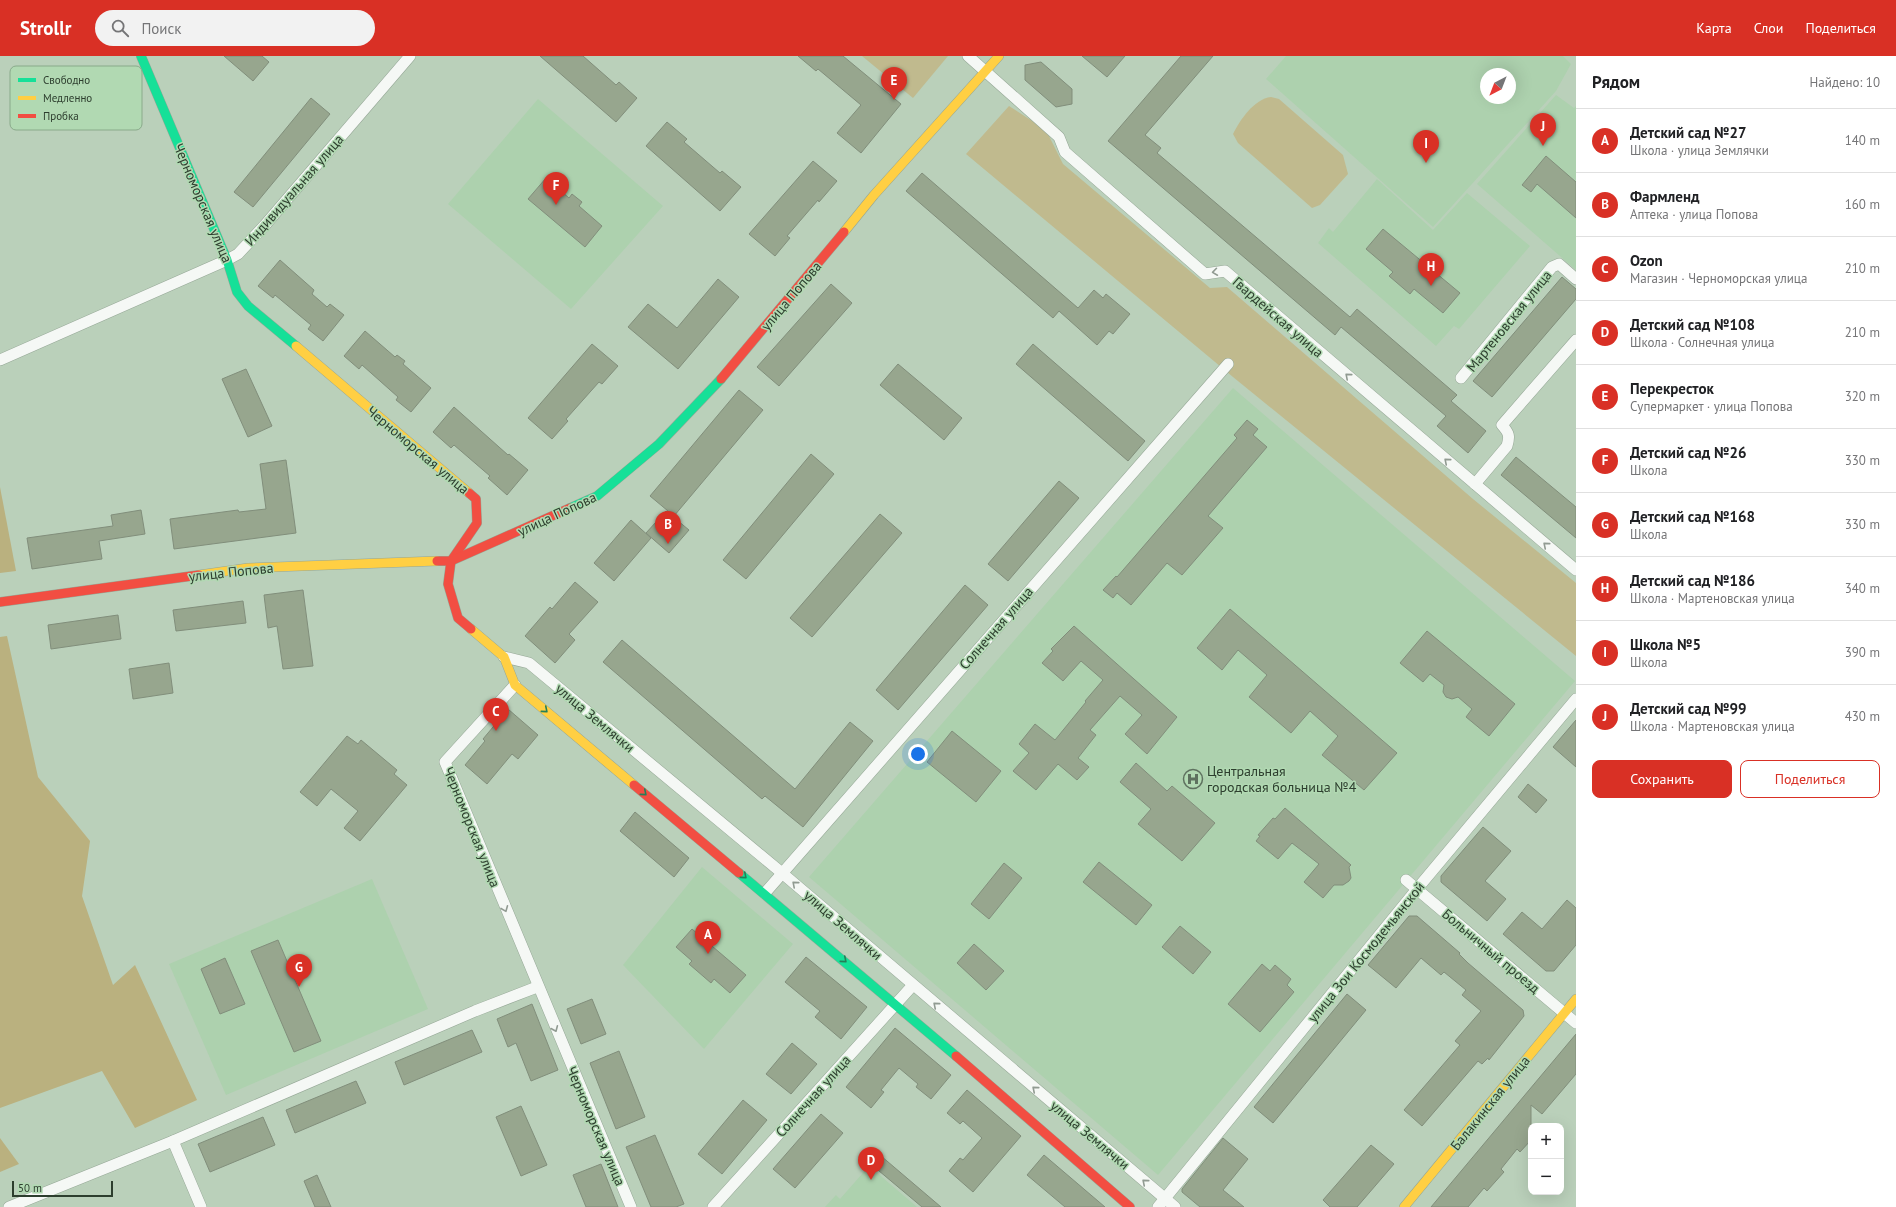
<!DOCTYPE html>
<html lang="ru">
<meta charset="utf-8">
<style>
body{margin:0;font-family:"PT Sans",sans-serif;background:#f2f2f2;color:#202124}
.controls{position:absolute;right:12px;bottom:12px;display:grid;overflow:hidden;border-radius:8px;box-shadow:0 4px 16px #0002}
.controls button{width:36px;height:36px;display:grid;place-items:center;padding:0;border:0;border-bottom:1px solid #e0e0e0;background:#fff;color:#202124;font:20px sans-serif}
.compass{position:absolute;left:1480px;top:12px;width:36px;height:36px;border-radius:50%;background:#fff;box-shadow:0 4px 16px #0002;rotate:222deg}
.scale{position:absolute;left:12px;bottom:10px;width:101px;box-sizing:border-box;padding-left:4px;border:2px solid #2d3e2e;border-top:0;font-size:11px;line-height:14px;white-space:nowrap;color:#2d3e2e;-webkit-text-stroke:3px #b1d9b2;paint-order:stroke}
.you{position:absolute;left:918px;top:698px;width:14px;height:14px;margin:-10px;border:3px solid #fff;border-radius:50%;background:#1a73e8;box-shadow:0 0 0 6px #1a73e833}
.badge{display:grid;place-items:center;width:26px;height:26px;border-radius:50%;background:#d93025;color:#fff;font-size:13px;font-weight:700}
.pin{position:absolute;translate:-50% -33px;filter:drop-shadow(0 1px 2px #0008)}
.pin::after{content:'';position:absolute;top:21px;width:14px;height:12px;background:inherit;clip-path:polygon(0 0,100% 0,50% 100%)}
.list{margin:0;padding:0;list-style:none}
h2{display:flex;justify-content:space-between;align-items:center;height:52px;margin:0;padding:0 16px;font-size:17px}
h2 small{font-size:13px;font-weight:400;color:#757577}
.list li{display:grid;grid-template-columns:26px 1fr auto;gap:12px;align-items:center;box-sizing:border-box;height:64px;padding:0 16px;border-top:1px solid #e0e0e0}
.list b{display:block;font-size:15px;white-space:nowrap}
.list p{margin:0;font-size:13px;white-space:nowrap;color:#757577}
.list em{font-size:13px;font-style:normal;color:#757577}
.actions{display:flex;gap:8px;padding:12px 16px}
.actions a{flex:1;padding:9px 0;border:1px solid #d93025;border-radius:8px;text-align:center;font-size:14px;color:#d93025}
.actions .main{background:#d93025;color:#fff}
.icon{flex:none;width:22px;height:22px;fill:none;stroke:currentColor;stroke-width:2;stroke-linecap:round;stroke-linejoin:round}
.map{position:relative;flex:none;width:1576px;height:1151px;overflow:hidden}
header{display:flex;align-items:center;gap:24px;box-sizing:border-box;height:56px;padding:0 20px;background:#d93025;color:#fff}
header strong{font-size:19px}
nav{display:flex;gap:22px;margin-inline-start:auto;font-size:14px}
.search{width:280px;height:36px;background:#f2f2f2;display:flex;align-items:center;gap:10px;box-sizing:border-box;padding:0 14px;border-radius:22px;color:#757577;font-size:15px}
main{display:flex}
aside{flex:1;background:#fff}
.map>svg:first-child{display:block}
.built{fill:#add1ae;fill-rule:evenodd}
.green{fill:#c0ba8e}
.forest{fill:#bab17f}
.building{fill:#97a68e;stroke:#818e7b}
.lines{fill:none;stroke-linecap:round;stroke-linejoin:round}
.street-casing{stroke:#95a796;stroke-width:12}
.fast-casing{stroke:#95a796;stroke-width:10}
.slow-casing{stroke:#95a796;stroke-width:10}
.jam-casing{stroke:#95a796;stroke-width:10}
.street{stroke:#f5f8f5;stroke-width:11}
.fast{stroke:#16e098;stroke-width:9}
.slow{stroke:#ffcf43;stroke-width:9}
.jam{stroke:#f24e42;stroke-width:9}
.oneway{stroke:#919b92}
.oneway2{stroke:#247f58}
.labels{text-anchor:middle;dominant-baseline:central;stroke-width:3;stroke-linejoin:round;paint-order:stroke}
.street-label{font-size:14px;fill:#2d3e2e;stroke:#b1d9b2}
.poi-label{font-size:14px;fill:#2d3e2e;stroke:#b1d9b2;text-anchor:start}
.key{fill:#b1d9b2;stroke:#89aa8a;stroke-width:1}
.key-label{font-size:11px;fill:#2d3e2e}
</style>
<header>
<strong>Strollr</strong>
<div class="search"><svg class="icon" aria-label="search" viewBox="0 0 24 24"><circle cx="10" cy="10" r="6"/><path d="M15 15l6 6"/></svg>Поиск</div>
<nav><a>Карта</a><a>Слои</a><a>Поделиться</a></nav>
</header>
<main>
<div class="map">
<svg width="1576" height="1151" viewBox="0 0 1576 1151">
<rect width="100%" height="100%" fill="#bad0ba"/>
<!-- built -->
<g class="built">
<path d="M 1286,0 L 1563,0 L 1571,8 L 1556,35 L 1433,171 L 1266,23 ZM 1486,18 L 1510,18 L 1510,42 L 1486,42 Z"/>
<polygon points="1556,39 1574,52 1576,50 1576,214 1477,128"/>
<polygon points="538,43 663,150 571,253 448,148"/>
<polygon points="1377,123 1433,174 1467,137 1530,190 1459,273 1454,270 1436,290 1318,187 1329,172 1333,176"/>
<polygon points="1233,332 1575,625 1158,1119 809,821"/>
<polygon points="702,811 793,888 704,993 623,909"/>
<polygon points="372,823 428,953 226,1039 169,908"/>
<polygon points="869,1110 917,1151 825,1151 836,1139 840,1143"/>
</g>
<!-- green -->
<g class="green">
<polygon points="862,0 948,0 913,42"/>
<path d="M 1271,41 L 1279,43 L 1343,99 L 1348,118 L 1320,149 L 1312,152 L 1238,87 L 1233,78 C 1240,64 1254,43 1271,41 Z"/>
<polygon points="1009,50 1046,74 1063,108 1210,232 1227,231 1473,443 1576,527 1576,600 1233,321 966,98"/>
</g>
<!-- forest -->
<g class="forest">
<polygon points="0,431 16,515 0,517"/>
<polygon points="7,580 38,721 90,785 82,840 113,929 135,909 197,1044 135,1072 102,1015 0,1052 0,581"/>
<polygon points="0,1082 19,1108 0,1116"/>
</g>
<!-- building -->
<g class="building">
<polygon points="224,0 262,0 269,6 253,25"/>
<polygon points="540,0 583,0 616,29 619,26 637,42 616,66"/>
<polygon points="798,0 843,0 901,48 861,97 837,77 861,49 818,13 816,15"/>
<polygon points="1082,0 1125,0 1107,21"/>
<polygon points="1181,0 1213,0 1145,79 1161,92 1157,97 1350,261 1357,253 1457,339 1451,345 1486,375 1468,397 1437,370 1446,360 1341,271 1335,279 1108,85"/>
<polygon points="1041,6 1072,33 1072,48 1056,51 1025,24 1025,9"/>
<polygon points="311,42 330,58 253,151 234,136"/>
<polygon points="667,66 687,83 684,86 720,117 722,115 741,131 720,155 646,90"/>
<polygon points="1546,100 1576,126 1576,162 1537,128 1531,136 1522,129"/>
<polygon points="813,105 837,125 819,146 818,144 787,180 790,182 775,200 749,178"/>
<polygon points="922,117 1078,252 1094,234 1103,242 1106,238 1130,258 1113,278 1109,275 1097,289 1059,255 1053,262 906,135"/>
<polygon points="546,122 569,142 572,138 582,146 579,150 602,170 585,191 528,143"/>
<polygon points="1383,173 1460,237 1443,257 1414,233 1410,238 1389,220 1393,216 1366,193"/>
<polygon points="280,204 314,234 312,238 327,251 330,248 344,259 323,285 308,273 311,269 275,239 273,242 258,230"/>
<polygon points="1562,221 1576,233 1576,243 1492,341 1473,325"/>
<polygon points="718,223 739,241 678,313 628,271 648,248 677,272"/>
<polygon points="831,228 852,247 779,330 757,311"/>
<polygon points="365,275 395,301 397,299 405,305 403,308 431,332 411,356 396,344 398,341 362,309 359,313 344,300"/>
<polygon points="592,288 618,310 602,328 599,326 566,363 568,365 552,383 528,362"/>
<polygon points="1033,288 1145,385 1128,405 1016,308"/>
<polygon points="898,308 962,362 944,384 880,329"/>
<polygon points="246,313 272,370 248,381 222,323"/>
<polygon points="739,334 763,354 674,460 650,440"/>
<polygon points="454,351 508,399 509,398 528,414 507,439 488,422 490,420 454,389 451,392 433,376"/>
<polygon points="1247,364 1258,373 1253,379 1267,391 1208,460 1223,472 1182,519 1167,507 1131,549 1117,537 1113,542 1103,534 1116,520 1117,521 1237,382 1234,379"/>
<polygon points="811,398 834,418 746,523 723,504"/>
<polygon points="1516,401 1576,451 1576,482 1501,419"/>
<polygon points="286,404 296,477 174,493 170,463 238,454 239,456 266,453 260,408"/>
<polygon points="1059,425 1079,442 1008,525 988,508"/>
<polygon points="141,454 145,478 99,485 102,503 32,513 27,482 113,470 111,459"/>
<polygon points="666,455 689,474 669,497 646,477"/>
<polygon points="880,458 902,477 812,581 790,562"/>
<polygon points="631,464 651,482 614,525 594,507"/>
<polygon points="575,526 598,546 569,578 575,584 555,607 525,580 550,551 552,553"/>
<polygon points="965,529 988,549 898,654 876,634"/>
<polygon points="303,534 313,610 283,613 277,570 268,572 264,539"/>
<polygon points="243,545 246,567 176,575 173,554"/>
<polygon points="1230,553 1397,697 1364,734 1322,699 1338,680 1310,655 1291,677 1249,641 1267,619 1238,594 1222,614 1197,592"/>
<polygon points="118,559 121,583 51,593 48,569"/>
<polygon points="1074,570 1177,661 1147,698 1125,678 1142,659 1120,640 1090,674 1096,679 1078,702 1089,711 1077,724 1058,708 1036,734 1013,715 1029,697 1019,688 1035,668 1055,684 1086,646 1085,645 1103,624 1081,605 1063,625 1042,607 1053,595 1051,593"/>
<polygon points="1427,575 1515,648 1489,680 1466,661 1472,653 1458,641 1452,643 1446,641 1443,636 1444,629 1430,618 1423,626 1400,607"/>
<polygon points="622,584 795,733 850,666 873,685 803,771 765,740 762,743 603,606"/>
<polygon points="169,607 173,637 133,643 129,613"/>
<polygon points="508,653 538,679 518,703 512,698 487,728 465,709 485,685 483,683"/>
<polygon points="1576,664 1576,711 1553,691"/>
<polygon points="952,675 1001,715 976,746 927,706"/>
<polygon points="347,680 358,688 361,684 397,714 394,718 407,729 360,785 344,772 358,755 331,733 317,750 300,736"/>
<polygon points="1136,707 1167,735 1172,730 1215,767 1182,805 1138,768 1151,753 1120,726"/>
<polygon points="1528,728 1547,744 1536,757 1518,741"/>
<polygon points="1285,752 1351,809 1349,811 1351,822 1349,825 1343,829 1334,829 1323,842 1304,826 1319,808 1292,787 1278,803 1256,785 1260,780 1258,779 1273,762 1275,763"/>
<polygon points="635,756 689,802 674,821 620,775"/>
<polygon points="1483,771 1511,795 1485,825 1506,843 1487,865 1441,826 1441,820"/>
<polygon points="1099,806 1152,849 1136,869 1083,826"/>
<polygon points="1004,807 1022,822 989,863 971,848"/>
<polygon points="1567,844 1576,852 1576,889 1554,915 1546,915 1503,878 1522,856 1542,873"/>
<polygon points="1409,860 1417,860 1460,897 1459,898 1468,907 1523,954 1524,960 1489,1004 1488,1002 1482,1008 1478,1005 1422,1070 1404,1054 1460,989 1455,985 1481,955 1462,939 1466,934 1444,916 1441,919 1421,902 1396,932 1368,909"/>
<polygon points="1180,870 1211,896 1193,918 1162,891"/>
<polygon points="692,873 746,919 730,937 714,923 711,927 689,908 692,905 676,891"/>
<polygon points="278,884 321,985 294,996 251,895"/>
<polygon points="974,888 1004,915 986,934 957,907"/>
<polygon points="806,901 867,951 841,983 815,961 820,955 785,926"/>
<polygon points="225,902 245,948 220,958 201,913"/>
<polygon points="1262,908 1270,915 1275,909 1291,923 1287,929 1294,936 1260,976 1228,948"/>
<polygon points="1347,938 1366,954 1273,1067 1254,1051"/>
<polygon points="592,943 606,978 581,988 567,953"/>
<polygon points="532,948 558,1014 531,1025 516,987 508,991 497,963"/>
<polygon points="895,972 951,1019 931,1043 916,1031 918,1028 899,1012 881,1034 884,1036 871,1052 846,1031"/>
<polygon points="472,974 482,996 404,1029 395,1006"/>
<polygon points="1576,978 1576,1018 1542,1058 1531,1049 1531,1084 1520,1096 1517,1093 1501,1113 1504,1116 1487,1135 1484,1132 1468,1151 1431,1151"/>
<polygon points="792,987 817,1008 791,1038 766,1018"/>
<polygon points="619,995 645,1061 616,1073 590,1007"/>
<polygon points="356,1025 366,1047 295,1077 286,1054"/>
<polygon points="967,1034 1021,1080 973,1136 949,1115 960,1102 963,1104 982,1082 963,1065 960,1068 947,1057"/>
<polygon points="743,1044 767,1064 722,1118 698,1098"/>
<polygon points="521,1050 547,1109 521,1120 496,1061"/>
<polygon points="821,1058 843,1077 795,1132 773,1113"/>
<polygon points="263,1061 275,1089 210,1116 198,1088"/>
<polygon points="655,1079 684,1148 676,1151 651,1151 626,1091"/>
<polygon points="1223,1082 1248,1103 1223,1134 1244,1151 1200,1151 1182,1136 1182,1133"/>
<polygon points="1371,1089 1394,1108 1357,1151 1330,1151 1323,1144"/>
<polygon points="874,1094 941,1151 922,1151 866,1104"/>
<polygon points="1044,1099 1105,1151 1065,1151 1027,1119"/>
<polygon points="601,1108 618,1151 586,1151 573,1119"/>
<polygon points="317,1119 331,1151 315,1151 304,1125"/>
</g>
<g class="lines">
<!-- street casing -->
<g class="street-casing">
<g id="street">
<polyline points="968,0 1059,81 1065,96 1205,218 1225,215 1576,514"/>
<polyline points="0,304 227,204 238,198 265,169 410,0"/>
<polyline points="1461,322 1552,211 1559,208 1576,223"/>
<path d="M 1475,428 L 1507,390 C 1510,380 1509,377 1502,369 L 1576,284"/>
<polyline points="504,601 529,607 782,817 1175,1151"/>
<polyline points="515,629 445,706 631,1151"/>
<polyline points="1406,824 1576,967"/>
<polyline points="765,837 1228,308"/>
<polyline points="173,1085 201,1151"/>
<polyline points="9,1151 173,1085 475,955 537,931"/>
<polyline points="713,1151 913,929"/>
<polyline points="1158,1151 1417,833 1576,643"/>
</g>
</g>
<!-- fast casing -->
<g class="fast-casing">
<g id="fast">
<polyline points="141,0 227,204 237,236 248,250 296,290"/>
<polyline points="570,452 597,440 659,388 721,323"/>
<polyline points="739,817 956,1000"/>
</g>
</g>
<!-- slow casing -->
<g class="slow-casing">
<g id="slow">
<polyline points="844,176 874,139 999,0"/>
<polyline points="296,290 469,437"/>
<polyline points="199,519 248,512 437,505"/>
<polyline points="471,573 504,601 515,629 634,729"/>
<polyline points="1404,1151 1576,943"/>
</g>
</g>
<!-- jam casing -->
<g class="jam-casing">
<g id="jam">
<polyline points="721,323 844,176"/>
<polyline points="469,437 476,443 477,467 451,505 448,528 458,562 471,573"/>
<polyline points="437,505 451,505 570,452"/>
<polyline points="0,546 199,519"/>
<polyline points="634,729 739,817"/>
<polyline points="956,1000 1130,1151"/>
</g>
</g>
<!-- street -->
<use href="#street" class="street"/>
<!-- fast -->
<use href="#fast" class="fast"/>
<!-- slow -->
<use href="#slow" class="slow"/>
<!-- jam -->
<use href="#jam" class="jam"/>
</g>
<!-- one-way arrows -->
<defs><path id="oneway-chevron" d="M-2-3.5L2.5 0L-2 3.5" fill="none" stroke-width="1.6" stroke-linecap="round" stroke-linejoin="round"/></defs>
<g class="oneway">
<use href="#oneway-chevron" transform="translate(1215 216) rotate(172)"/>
<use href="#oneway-chevron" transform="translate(1348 320) rotate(-139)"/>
<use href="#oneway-chevron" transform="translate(1447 405) rotate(-140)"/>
<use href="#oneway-chevron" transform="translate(1546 489) rotate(-140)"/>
<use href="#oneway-chevron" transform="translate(795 828) rotate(-139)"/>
<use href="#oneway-chevron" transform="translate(505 853) rotate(68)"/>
<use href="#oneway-chevron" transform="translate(936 949) rotate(-140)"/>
<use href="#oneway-chevron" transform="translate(555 973) rotate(67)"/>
<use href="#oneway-chevron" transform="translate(1035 1033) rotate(-140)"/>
<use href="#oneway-chevron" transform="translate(1145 1126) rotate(-140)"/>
</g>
<g class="oneway2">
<use href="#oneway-chevron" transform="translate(545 654) rotate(40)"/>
<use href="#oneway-chevron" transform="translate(644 737) rotate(40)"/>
<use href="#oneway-chevron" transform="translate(744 820) rotate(40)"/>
<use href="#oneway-chevron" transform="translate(844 904) rotate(40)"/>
</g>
<!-- icons -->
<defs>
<g id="hospital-ring" transform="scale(1)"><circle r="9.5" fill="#b1d9b2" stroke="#5e715f" stroke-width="1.5"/><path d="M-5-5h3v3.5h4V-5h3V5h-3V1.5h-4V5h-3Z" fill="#5e715f"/></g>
</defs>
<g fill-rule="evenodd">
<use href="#hospital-ring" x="1193" y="723"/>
</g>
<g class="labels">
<!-- street labels -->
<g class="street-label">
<text transform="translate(294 134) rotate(-49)">Индивидуальная улица</text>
<text transform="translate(203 147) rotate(67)">Черноморская улица</text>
<text transform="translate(791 240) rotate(-50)">улица Попова</text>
<text transform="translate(1278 261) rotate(41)">Гвардейская улица</text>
<text transform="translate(1509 265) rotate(-51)">Мартеновская улица</text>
<text transform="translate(418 394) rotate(40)">Черноморская улица</text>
<text transform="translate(557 458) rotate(-25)">улица Попова</text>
<text transform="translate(231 516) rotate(-6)">улица Попова</text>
<text transform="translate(996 572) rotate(-49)">Солнечная улица</text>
<text transform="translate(595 662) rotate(40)">улица Землячки</text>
<text transform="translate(472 771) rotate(68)">Черноморская улица</text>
<text transform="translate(843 869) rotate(41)">улица Землячки</text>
<text transform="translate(1491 895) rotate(40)">Больничный проезд</text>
<text transform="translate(1366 896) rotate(-51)">улица Зои Космодемьянской</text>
<text transform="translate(813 1040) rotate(-48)">Солнечная улица</text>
<text transform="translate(1490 1047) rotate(-51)">Балакинская улица</text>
<text transform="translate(596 1070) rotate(67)">Черноморская улица</text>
<text transform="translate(1090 1079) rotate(40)">улица Землячки</text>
</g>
<!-- poi labels -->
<g class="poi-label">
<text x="1207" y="715">Центральная<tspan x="1207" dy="16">городская больница №4</tspan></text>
</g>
</g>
<!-- legend -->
<rect x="10" y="10" width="132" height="64" rx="6" class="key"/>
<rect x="18" y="22" width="18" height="4" fill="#16e098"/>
<rect x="18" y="40" width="18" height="4" fill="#ffcf43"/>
<rect x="18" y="58" width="18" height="4" fill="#f24e42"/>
<g class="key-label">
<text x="43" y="28">Свободно</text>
<text x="43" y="46">Медленно</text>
<text x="43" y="64">Пробка</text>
</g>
</svg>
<div class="controls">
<button>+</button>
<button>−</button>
</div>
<svg class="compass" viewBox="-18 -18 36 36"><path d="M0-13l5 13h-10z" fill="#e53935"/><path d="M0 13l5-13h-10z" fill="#757577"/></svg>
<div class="scale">50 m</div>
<div class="you"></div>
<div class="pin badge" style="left:708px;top:898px">A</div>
<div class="pin badge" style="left:668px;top:488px">B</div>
<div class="pin badge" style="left:496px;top:675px">C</div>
<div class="pin badge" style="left:871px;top:1124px">D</div>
<div class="pin badge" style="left:894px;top:44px">E</div>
<div class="pin badge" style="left:556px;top:149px">F</div>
<div class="pin badge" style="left:299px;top:931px">G</div>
<div class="pin badge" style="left:1431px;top:230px">H</div>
<div class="pin badge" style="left:1426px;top:107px">I</div>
<div class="pin badge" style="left:1543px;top:90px">J</div>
</div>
<aside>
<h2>Рядом<small>Найдено: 10</small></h2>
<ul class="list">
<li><span class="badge">A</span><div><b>Детский сад №27</b><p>Школа · улица Землячки</p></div><em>140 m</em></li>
<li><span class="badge">B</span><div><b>Фармленд</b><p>Аптека · улица Попова</p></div><em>160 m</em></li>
<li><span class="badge">C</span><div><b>Ozon</b><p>Магазин · Черноморская улица</p></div><em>210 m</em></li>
<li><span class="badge">D</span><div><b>Детский сад №108</b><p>Школа · Солнечная улица</p></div><em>210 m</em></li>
<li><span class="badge">E</span><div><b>Перекресток</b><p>Супермаркет · улица Попова</p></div><em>320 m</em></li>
<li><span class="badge">F</span><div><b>Детский сад №26</b><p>Школа</p></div><em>330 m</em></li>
<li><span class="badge">G</span><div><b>Детский сад №168</b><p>Школа</p></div><em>330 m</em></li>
<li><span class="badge">H</span><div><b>Детский сад №186</b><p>Школа · Мартеновская улица</p></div><em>340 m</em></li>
<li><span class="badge">I</span><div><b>Школа №5</b><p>Школа</p></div><em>390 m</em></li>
<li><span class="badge">J</span><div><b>Детский сад №99</b><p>Школа · Мартеновская улица</p></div><em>430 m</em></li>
</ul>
<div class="actions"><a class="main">Сохранить</a><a>Поделиться</a></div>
</aside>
</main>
